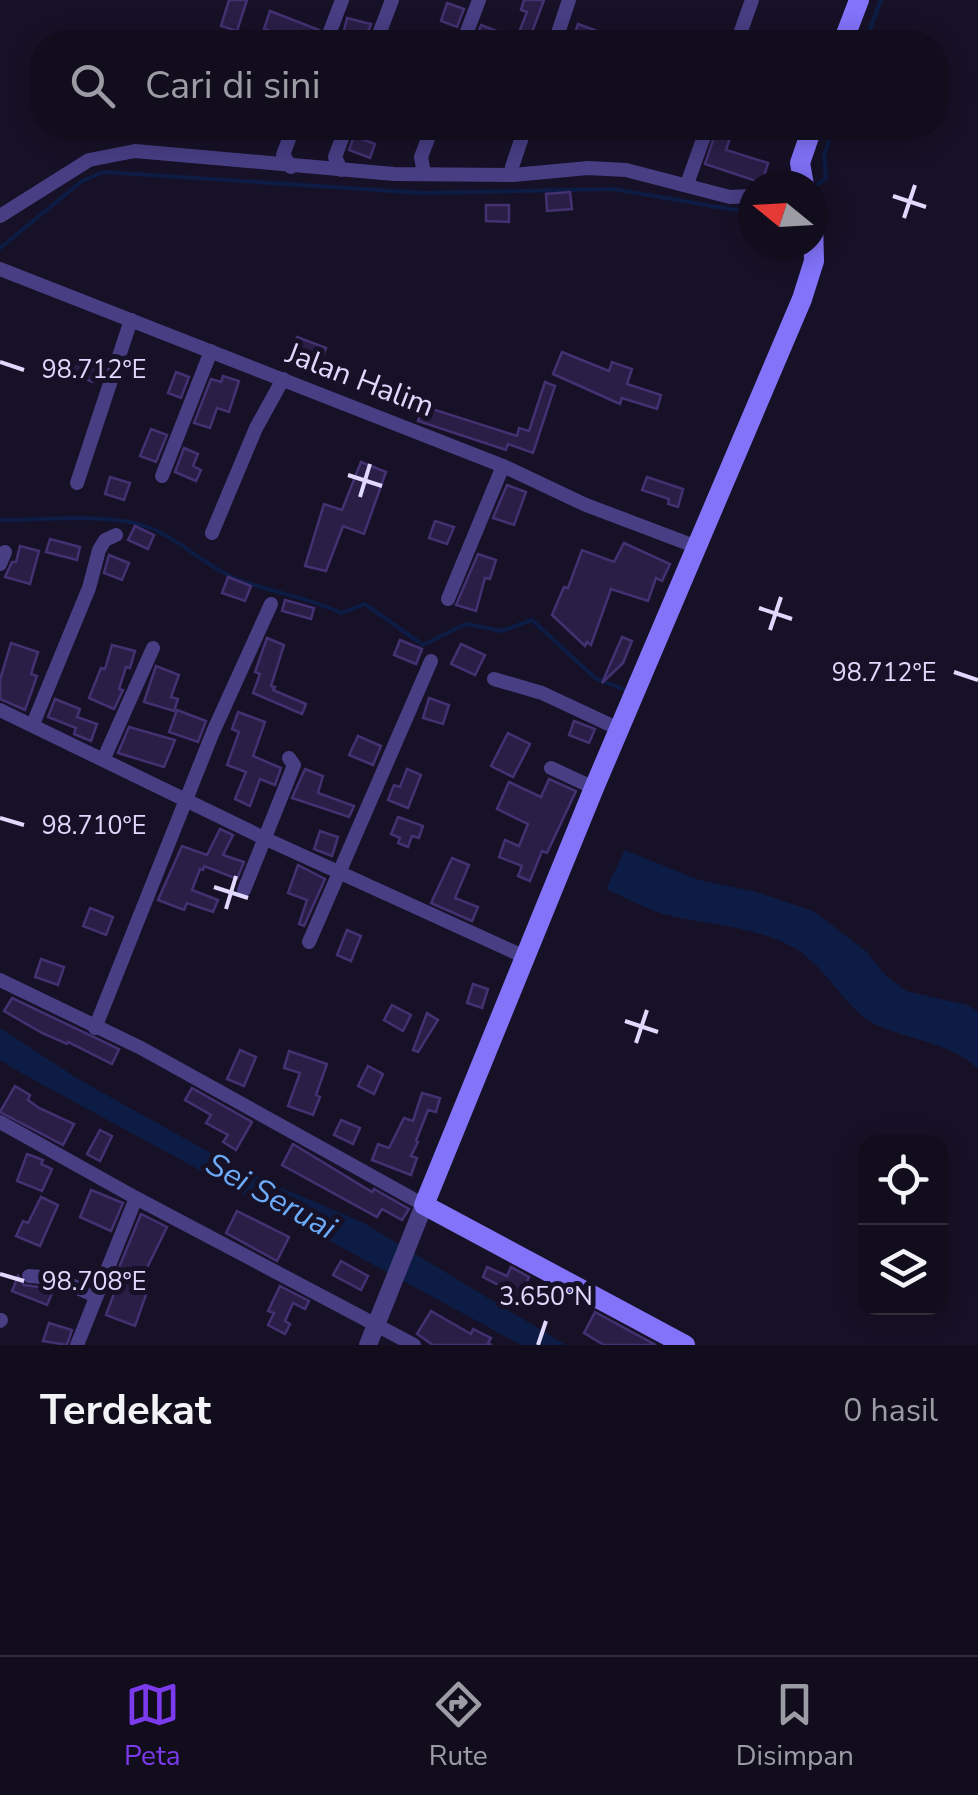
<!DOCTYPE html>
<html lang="id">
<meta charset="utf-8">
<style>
body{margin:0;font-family:"Nunito Sans",sans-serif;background:#1a1626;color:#f1f3f6}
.controls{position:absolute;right:30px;bottom:30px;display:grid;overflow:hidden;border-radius:20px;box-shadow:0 5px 25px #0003}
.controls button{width:90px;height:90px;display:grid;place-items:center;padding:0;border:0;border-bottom:2px solid #302d3b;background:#110d1d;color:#f1f3f6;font:50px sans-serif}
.compass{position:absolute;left:738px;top:170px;width:90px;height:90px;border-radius:50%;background:#110d1d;box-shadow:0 5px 25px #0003;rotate:288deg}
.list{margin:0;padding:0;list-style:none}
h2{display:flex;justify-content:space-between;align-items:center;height:130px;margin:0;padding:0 40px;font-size:42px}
h2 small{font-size:32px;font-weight:400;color:#9c9ca4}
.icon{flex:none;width:55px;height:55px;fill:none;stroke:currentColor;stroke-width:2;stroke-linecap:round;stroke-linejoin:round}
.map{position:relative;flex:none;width:978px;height:1345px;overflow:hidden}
.search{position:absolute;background:#110d1d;box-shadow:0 5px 25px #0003;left:30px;right:30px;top:30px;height:110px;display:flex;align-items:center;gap:25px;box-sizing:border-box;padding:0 35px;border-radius:40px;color:#9c9ca4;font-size:38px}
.sheet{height:310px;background:#110d1d}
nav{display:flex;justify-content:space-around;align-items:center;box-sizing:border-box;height:140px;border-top:2px solid #302d3b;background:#110d1d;font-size:28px;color:#9c9ca4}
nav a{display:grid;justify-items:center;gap:5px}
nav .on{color:#7c3aed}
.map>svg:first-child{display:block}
.water{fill:#0d1c44}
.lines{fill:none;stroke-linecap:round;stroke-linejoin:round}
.stream{stroke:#0d1c44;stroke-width:4}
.building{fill:#2a1e47;stroke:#433172;stroke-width:2.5}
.minor{stroke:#473e84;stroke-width:14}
.tertiary{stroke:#473e84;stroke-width:18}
.secondary{stroke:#8273f9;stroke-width:20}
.ticks{fill:none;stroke:#e0d8fd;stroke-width:4}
.labels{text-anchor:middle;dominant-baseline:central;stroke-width:10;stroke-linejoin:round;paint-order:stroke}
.street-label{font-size:30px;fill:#e0d8fd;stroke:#171127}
.water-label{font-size:32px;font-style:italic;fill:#6babf9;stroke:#171127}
.ticks-label{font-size:25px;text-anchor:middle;fill:#e0d8fd;stroke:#171127;stroke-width:10;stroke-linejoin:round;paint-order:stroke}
</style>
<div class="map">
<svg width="978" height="1345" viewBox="0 0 978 1345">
<rect width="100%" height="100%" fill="#171127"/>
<!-- water -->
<g class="water">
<path d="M 625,850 L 699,880 L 757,892 L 813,911 L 867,952 L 886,976 L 906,991 L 967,1005 L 978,1011 L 978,1069 C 950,1041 908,1041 873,1023 C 843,1007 826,964 789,945 C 749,925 705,925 663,914 C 643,908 625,897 606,889 Z"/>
<polygon points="0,1028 80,1080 209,1152 287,1190 362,1222 566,1345 521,1345 23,1074 0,1060"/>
</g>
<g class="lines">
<!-- stream -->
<g class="stream">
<polyline points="865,42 881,0"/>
<polyline points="813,188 826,178 824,154 834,128"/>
<polyline points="0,248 82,181 104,172 423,193 613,189 753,213"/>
<path d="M 0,520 C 45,520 111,512 153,529 C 181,541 204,564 232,577 C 267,592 306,596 341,613 L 365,604 L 423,645 L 466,624 L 502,631 L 532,620 L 595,678 L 628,691"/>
</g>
</g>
<!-- building -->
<g class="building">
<polygon points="229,0 247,0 237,31 221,26"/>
<polygon points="524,0 544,0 532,32 546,37 545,42 516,40 527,12 521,10"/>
<polygon points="447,3 464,9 457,27 441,21"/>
<polygon points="270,11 319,30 316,42 284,42 286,36 264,29"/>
<polygon points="347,18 371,24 364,42 342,40"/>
<polygon points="578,24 608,35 605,42 572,42"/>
<polygon points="481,25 502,33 498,42 475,42"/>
<polygon points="717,128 732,132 726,150 768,163 762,183 705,164"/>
<polygon points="354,136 375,144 370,158 349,150"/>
<polygon points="570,192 572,209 547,211 546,194"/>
<polygon points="486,205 509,205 509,222 486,221"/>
<polygon points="297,337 326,348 316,374 287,363"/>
<polygon points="562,352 609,371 612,362 632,369 627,384 661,395 657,409 622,398 620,404 553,374"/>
<polygon points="77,356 99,364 93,382 70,374"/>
<polygon points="176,372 189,377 181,398 168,393"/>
<polygon points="223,376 239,381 229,412 217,408 210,428 194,423 211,379 221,382"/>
<polygon points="545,382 555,386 533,453 508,444 506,450 418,421 423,406 517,436 519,428 529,431"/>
<polygon points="151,429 167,435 156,462 140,456"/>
<polygon points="184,448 198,454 193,466 201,470 196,481 175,472"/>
<polygon points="361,462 386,472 364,534 343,526 326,571 305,566 324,504 342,510"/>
<polygon points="110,477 130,483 124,500 105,494"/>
<polygon points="647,477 683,489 678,507 668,504 669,499 642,490"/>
<polygon points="507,485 526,492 514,525 493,518"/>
<polygon points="435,521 454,527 447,544 429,538"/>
<polygon points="135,526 154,535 148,549 128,540"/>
<polygon points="50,539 80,547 77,560 46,552"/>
<polygon points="624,543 670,564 662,581 656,578 648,601 611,589 591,645 587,642 585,646 552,615 564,587 568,588 582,550 614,562"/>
<polygon points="20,546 39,551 30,584 5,577 12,562 16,562"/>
<polygon points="478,554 496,560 490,579 485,578 476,611 456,605"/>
<polygon points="109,555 129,563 122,580 104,573"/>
<polygon points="228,577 251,586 245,601 222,593"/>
<polygon points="285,600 314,608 311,619 282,611"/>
<polygon points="622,637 632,641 623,663 602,683"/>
<polygon points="267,638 284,645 271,686 275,687 273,690 306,704 302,714 253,693 260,674 255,672"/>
<polygon points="400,640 422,649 416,664 394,655"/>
<polygon points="11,643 38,652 31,674 37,676 25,710 0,699 0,680"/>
<polygon points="461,644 485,655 475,675 451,664"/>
<polygon points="112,645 135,651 130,668 126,667 119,689 123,690 114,709 89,698 101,668 105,669"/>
<polygon points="156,666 179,675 171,697 178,699 174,711 144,702"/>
<polygon points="429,698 449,705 443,724 423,718"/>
<polygon points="55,699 80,709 77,717 97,724 91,741 74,734 76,728 48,717"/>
<polygon points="177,710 206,721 198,742 169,732"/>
<polygon points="238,712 265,722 253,756 281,768 275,785 260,779 250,806 235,799 246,772 227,765 239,732 232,729"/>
<polygon points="574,721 595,729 589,743 569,735"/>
<polygon points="129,727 175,740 164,767 118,753"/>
<polygon points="508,733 530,744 513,777 491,766"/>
<polygon points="358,736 381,746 373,765 349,755"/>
<polygon points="305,769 323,776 318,793 354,806 349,817 292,798"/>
<polygon points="407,769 421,775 408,808 388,800 394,785 400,787"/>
<polygon points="549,779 576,791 547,853 542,851 530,881 518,876 522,866 499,857 505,840 519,846 528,824 497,809 509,782 541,797"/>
<polygon points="398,817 423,826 419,838 412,836 408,847 398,843 400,838 391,834"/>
<polygon points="220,829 233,835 223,855 244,862 237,879 204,866 203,870 200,869 192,890 218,900 213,912 187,903 184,910 158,900 182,846 207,855"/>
<polygon points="320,831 338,837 332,856 314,849"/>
<polygon points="452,858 469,865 455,898 478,907 472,921 431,903"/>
<polygon points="298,865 325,879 304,926 299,924 307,900 288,893"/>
<polygon points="90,908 113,917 106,935 83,926"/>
<polygon points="347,930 361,936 351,961 337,955"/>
<polygon points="41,959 64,967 58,985 35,977"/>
<polygon points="473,984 488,989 482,1008 467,1003"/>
<polygon points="12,998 119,1049 112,1064 68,1042 67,1044 42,1033 4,1011"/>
<polygon points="392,1005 411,1015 403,1031 384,1020"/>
<polygon points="427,1013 438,1020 418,1052 413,1050"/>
<polygon points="240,1050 256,1057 244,1086 227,1079"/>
<polygon points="289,1051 327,1064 316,1095 320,1097 313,1115 288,1106 300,1073 284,1068"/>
<polygon points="368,1066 383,1074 374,1094 358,1086"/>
<polygon points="15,1086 30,1095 28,1100 39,1108 74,1124 63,1145 0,1112"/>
<polygon points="192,1088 252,1122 236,1150 223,1142 228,1135 206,1123 211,1115 185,1100"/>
<polygon points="422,1093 440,1098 436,1112 428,1110 416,1141 418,1142 411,1156 417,1158 411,1175 372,1160 378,1144 389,1148 404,1118 413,1121"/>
<polygon points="341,1120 360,1128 353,1144 334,1135"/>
<polygon points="100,1130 112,1136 100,1161 87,1154"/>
<polygon points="293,1144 372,1192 374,1189 409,1209 402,1220 382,1209 377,1217 282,1165"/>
<polygon points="27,1154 43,1160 41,1164 52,1169 42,1191 17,1181"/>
<polygon points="91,1190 123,1203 111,1231 80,1217"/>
<polygon points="41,1197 58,1205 40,1246 16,1236 23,1221 28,1223"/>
<polygon points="237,1211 289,1237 277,1261 226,1233"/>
<polygon points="141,1214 167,1227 137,1288 147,1292 135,1326 106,1315 122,1272 118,1270"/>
<polygon points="341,1261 368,1276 361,1290 333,1275"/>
<polygon points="487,1267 507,1276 511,1267 529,1277 521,1297 483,1277"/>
<polygon points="18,1276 24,1285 54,1289 47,1305 12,1291"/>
<polygon points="280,1286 309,1301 305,1309 293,1303 285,1321 290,1324 285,1334 268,1325 274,1313 268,1311"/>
<polygon points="431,1311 471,1334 473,1329 491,1338 488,1343 492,1345 433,1345 417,1334"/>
<polygon points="595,1312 656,1345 604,1345 584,1333"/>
<polygon points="49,1323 72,1330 67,1345 43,1341"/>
</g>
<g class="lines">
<!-- minor -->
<g class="minor">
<polyline points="326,42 342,0"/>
<polyline points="376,42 392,0"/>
<polyline points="463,42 479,0"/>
<polyline points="555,42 569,0"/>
<polyline points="737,42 752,0"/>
<polyline points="291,167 283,155 293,128"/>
<polyline points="341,170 335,157 346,128"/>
<polyline points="424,174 421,157 432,128"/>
<polyline points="513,175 512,167 525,128"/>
<polyline points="687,184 707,128"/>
<polyline points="785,185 800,171"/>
<polyline points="0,216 89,160 135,151 394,174 513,175 588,168 626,170 730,197 753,196"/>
<polyline points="0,269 503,466 586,505 697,547"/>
<polyline points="162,476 211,351"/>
<polyline points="77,483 131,320"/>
<polyline points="212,533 256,428 283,379"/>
<polyline points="0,564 5,552"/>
<polyline points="448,599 503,466"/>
<polyline points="494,679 542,693 619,729"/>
<polyline points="0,710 266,839 525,957"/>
<polyline points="33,724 89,588 99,550 105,540 116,535"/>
<polyline points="104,758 153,648"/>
<polyline points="551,768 594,788"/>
<polyline points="244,890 294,765 289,758"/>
<polyline points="309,942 431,661"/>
<polyline points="0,980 141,1048 424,1205"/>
<polyline points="95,1028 213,732 271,604"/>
<polyline points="0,1122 136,1198 414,1345"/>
<polyline points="29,1276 55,1278 96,1296"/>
<polyline points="0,1321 1,1320"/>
<polyline points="77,1345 136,1198"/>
</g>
<!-- tertiary -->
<polyline class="tertiary" points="368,1345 424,1205"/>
<!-- secondary -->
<g class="secondary">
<polyline points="843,42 859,0"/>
<polyline points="804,185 800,163 812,128"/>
<polyline points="685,1345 424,1205 594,788 802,299 814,261 813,220"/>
</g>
</g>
<!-- ticks -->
<path class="ticks" d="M 893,196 L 926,207M 904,218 L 915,185M 0,362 L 24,370M 348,475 L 382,486M 360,497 L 370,464M 759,608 L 792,619M 770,630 L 781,597M 954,672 L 978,680M 0,818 L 24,825M 214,887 L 248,898M 226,909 L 236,876M 625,1021 L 658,1032M 636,1043 L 647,1010M 0,1274 L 24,1281M 538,1345 L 546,1321"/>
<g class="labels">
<!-- street labels -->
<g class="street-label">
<text transform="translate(360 380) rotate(21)">Jalan Halim</text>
</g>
<!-- water labels -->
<g class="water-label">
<text transform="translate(271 1196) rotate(29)">Sei Seruai</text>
</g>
</g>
<g class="ticks-label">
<text x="94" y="378">98.712°E</text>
<text x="884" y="681">98.712°E</text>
<text x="94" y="834">98.710°E</text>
<text x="94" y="1290">98.708°E</text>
<text x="546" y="1305">3.650°N</text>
</g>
</svg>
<div class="controls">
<button><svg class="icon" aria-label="locate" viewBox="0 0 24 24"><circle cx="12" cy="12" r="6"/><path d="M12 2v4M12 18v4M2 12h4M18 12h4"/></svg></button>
<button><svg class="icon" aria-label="layers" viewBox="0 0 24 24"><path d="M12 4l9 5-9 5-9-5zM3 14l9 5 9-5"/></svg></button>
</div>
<svg class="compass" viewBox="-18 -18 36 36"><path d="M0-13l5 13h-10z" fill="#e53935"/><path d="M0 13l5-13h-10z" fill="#9c9ca4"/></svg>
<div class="search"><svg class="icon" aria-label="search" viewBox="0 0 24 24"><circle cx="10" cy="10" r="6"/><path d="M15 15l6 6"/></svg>Cari di sini</div>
</div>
<section class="sheet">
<h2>Terdekat<small>0 hasil</small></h2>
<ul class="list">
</ul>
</section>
<nav>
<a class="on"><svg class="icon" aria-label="map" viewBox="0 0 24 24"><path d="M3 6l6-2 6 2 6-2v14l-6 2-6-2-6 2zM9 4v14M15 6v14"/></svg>Peta</a>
<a><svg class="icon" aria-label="directions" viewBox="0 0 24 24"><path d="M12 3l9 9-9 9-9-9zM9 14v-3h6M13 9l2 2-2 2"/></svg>Rute</a>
<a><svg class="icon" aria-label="saved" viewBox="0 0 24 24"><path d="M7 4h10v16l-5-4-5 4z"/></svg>Disimpan</a>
</nav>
